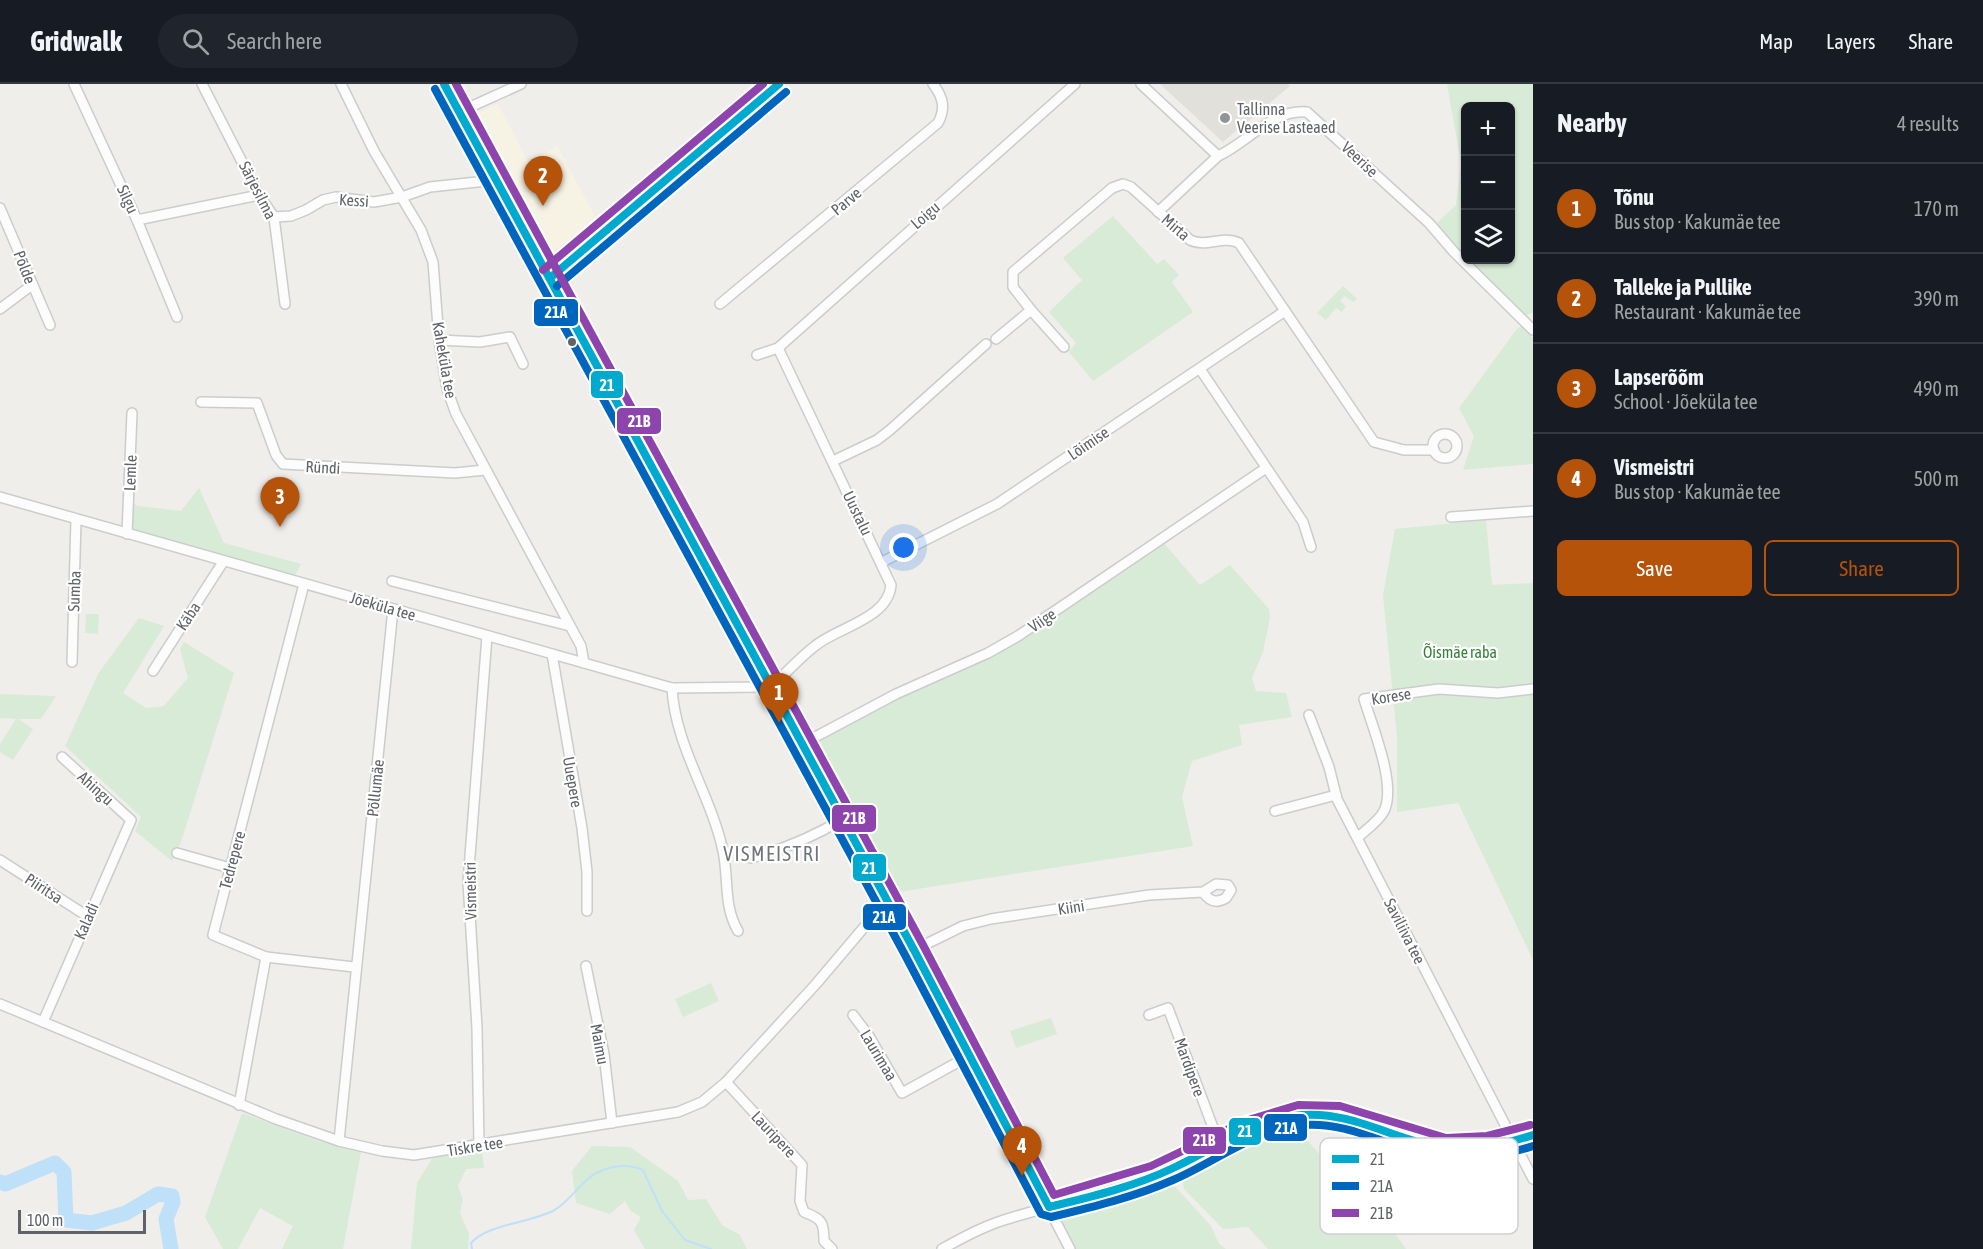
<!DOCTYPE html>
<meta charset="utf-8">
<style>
body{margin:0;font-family:"Asap Condensed",sans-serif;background:#20242c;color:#f1f3f6}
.controls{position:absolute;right:18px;top:18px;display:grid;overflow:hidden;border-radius:9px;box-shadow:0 2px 4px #0004}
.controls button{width:54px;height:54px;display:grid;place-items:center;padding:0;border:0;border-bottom:2px solid #363941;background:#171b24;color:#f1f3f6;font:30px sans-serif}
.scale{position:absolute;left:18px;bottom:15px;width:128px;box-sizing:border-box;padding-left:6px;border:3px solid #5f6368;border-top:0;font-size:16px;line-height:21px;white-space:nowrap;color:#5f6368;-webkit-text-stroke:4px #fff;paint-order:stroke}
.you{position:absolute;left:904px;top:464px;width:21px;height:21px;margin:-15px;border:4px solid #fff;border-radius:50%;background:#1a73e8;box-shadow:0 0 0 9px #1a73e833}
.badge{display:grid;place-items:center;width:39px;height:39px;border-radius:50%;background:#b45309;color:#fff;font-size:20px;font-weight:700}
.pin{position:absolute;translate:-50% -50px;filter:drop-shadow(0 2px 3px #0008)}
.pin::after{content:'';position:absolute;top:32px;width:21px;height:18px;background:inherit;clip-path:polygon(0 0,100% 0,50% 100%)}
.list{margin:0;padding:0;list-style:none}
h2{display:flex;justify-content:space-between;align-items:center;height:78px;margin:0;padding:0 24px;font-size:26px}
h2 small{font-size:20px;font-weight:400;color:#9ea1a6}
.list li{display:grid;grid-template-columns:39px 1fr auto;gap:18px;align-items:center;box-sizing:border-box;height:90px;padding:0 24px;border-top:2px solid #363941}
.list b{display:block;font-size:22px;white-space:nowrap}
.list p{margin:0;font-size:20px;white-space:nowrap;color:#9ea1a6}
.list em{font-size:20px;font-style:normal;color:#9ea1a6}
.actions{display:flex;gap:12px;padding:18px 24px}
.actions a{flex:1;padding:14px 0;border:2px solid #b45309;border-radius:9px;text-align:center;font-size:21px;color:#b45309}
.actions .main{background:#b45309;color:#fff}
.icon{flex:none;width:33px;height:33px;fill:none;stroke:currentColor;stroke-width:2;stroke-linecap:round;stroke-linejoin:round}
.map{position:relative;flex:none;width:1533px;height:1165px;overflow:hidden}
header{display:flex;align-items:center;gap:36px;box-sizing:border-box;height:84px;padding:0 30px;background:#171b24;border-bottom:2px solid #363941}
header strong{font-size:28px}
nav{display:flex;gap:33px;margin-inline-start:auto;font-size:21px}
.search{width:420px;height:54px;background:#20242c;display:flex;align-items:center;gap:15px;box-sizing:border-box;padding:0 21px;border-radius:33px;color:#9ea1a6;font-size:22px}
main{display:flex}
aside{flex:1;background:#171b24}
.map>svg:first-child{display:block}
.commercial{fill:#f7f3e4}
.education{fill:#e2e0da}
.green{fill:#d8ebd6}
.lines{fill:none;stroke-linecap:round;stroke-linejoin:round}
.stream{stroke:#bfe0f9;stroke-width:2}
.river{stroke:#bfe0f9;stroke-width:15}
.minor-casing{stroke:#cbcccc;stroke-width:12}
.minor{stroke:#fdfcfc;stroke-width:9}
.bus-1-casing{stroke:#fff;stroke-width:12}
.bus-2-casing{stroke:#fff;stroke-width:12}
.bus-3-casing{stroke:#fff;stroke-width:12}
.bus-1{stroke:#00a9ce;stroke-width:8}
.bus-2{stroke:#0065bd;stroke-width:8}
.bus-3{stroke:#8e44ad;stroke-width:8}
.poi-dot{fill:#919496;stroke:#fff;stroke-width:2}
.bus-dot{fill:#5f6368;stroke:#fff;stroke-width:2}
.labels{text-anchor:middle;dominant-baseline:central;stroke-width:4.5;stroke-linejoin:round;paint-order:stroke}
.poi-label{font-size:16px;fill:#5f6368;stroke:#fff;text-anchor:start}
.street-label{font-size:16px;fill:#5f6368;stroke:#fff}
.park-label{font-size:16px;fill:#348238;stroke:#fff}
.quarter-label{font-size:20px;letter-spacing:1.5px;fill:#70757a;stroke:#fff}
.key{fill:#fff;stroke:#cfd0d2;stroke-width:1.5}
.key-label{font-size:16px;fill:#5f6368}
.line-badge{stroke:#fff;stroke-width:2}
.badge-label{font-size:16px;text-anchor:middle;font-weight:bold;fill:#fff}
</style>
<header>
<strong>Gridwalk</strong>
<div class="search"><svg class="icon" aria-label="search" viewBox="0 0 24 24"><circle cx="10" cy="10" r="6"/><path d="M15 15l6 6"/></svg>Search here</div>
<nav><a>Map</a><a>Layers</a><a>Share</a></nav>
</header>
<main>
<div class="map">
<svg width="1533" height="1165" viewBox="0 0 1533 1165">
<rect width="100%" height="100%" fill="#efeeea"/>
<!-- commercial -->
<polygon class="commercial" points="498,20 528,78 557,62 598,138 551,168 474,31"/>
<!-- education -->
<polygon class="education" points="1160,0 1287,0 1290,2 1223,58"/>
<!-- green -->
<g class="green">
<polygon points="1447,0 1533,0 1533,229 1526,231 1468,176 1510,176 1510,22 1466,22 1465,173 1436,140 1456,121 1461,79"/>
<polygon points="1113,132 1157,180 1164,175 1179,191 1172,198 1193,228 1093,297 1069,268 1076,259 1049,228 1082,196 1063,174"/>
<polygon points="1343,202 1357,215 1353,218 1345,212 1340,217 1346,222 1342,228 1336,224 1326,236 1317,229"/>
<polygon points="1521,242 1533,254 1533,380 1463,386 1474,352 1459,324 1516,246"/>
<polygon points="199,404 224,459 301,480 294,493 130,445 131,417 137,422 181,427"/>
<polygon points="1486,436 1492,501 1533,499 1533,876 1458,719 1397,728 1397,653 1383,511 1395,445"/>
<polygon points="1163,458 1200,501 1230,481 1269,525 1270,534 1263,568 1252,594 1256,607 1286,609 1292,633 1239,641 1242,661 1192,677 1182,713 1193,762 892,809 809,659 883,619 965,582"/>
<polygon points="86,530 99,530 98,550 85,549"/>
<polygon points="139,534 164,542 123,609 146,624 164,622 188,594 180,565 184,558 234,589 181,758 172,777 135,747 141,733 65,662 98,590"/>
<polygon points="0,610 56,612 41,635 18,635 33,645 13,676 0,668 0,660 16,635 0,634"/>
<polygon points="711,899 719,917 683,933 675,915"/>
<polygon points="1051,934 1057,950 1016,964 1010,947"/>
<polygon points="242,1029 318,1057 361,1068 343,1165 282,1165 293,1142 260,1124 238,1165 223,1165 205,1133"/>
<polygon points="1295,1043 1354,1108 1372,1117 1406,1165 1268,1165 1248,1143 1223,1145 1184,1105 1182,1094 1189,1084 1275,1045"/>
<polygon points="592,1062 630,1063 678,1097 688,1116 706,1115 722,1141 740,1151 747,1165 645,1165 634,1146 641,1133 631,1127 625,1117 610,1130 576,1119 572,1087"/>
<polygon points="482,1066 484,1084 466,1085 458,1102 463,1116 460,1129 469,1150 468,1165 411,1165 417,1099 433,1073"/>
<polygon points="1169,1096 1211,1142 1219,1160 1226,1165 1076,1165 1062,1140 1061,1130 1073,1121"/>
</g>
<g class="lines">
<!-- stream -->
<path class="stream" d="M 472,1165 L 471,1159 C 488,1140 529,1139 553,1127 C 573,1116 581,1094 603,1086 C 617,1081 629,1080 643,1086 L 662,1127 L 685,1156 L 711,1165"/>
<!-- river -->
<polyline class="river" points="0,1098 5,1100 55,1079 64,1088 66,1136 92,1139 126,1129 158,1110 172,1112 173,1118 166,1135 171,1165"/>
<!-- minor casing -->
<g class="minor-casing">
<g id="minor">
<polyline points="74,0 137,136 177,233"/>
<polyline points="202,0 259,111 274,133 285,220"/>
<polyline points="341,0 374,67 421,146 433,178 439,256 447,305 456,330 581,562 584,579"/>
<polyline points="444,0 914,866 1070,1165"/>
<path d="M 1141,0 L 1218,72 C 1247,59 1274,24 1307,28 L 1429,139 L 1454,168 L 1533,246"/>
<polyline points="459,28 521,0"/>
<polyline points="0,124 50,241"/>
<polyline points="1158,128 1218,72"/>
<polyline points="274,133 291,132 306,126 323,116 336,113 374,118 402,113 430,103 496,96"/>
<polyline points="137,136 259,111"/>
<polyline points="550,194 779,0"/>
<path d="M 720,220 L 938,39 C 946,24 943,13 933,0"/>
<polyline points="0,225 32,201"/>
<polyline points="1031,226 1064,263"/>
<path d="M 996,255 L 1031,226 L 1013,203 L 1013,188 L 1112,104 L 1123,100 L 1131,103 L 1190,156 C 1207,164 1222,151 1239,159 L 1374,358 L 1404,366 L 1434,366"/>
<polyline points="439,256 480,258 510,253 523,280"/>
<polyline points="757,271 778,264 1075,0"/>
<polyline points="1200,285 1303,438 1311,463"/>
<polyline points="201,318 257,319 276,371 283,380 455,389 485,386"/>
<circle cx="1445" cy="362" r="12"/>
<polyline points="833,377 877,356 890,346 986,260"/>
<path d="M 0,413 L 672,604 L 770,603 C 786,590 799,574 815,562 C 838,543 888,535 891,501 L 778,264"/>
<polyline points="1451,433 1533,427"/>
<polyline points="127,450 132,329"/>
<polyline points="882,478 997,420 1285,227"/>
<polyline points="392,497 570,542"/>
<polyline points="552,570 582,744 587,788 587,827"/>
<polyline points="72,578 76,436"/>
<polyline points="153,587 223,478"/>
<path d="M 672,604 C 675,662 711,711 723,767 C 729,795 723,821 738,847"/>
<polyline points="1309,631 1329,683 1337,715 1533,1095"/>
<polyline points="802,660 896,610 988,569 1018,552 1266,384"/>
<polyline points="1275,727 1336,711"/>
<path d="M 1358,753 C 1366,746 1379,737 1384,727 C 1397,701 1372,642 1364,615 L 1439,605 L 1498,609 L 1533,605"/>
<polyline points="177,769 230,784"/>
<path d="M 751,774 C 785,765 813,753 843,735"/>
<polyline points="0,776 87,832"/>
<path d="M 914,866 L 963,842 L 991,835 L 1149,811 L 1203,808 L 1216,800 L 1228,801 L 1231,806 L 1226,814 C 1216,820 1209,817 1203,808"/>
<polyline points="266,873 354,883"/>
<polyline points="586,882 604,970 612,1039"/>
<polyline points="0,920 276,1035 339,1057 382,1067 414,1071 678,1028 702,1018 726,998 816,900 871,835 889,820"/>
<polyline points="853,931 869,952 902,1009 969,972"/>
<polyline points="1149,931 1168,924 1220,1062"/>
<polyline points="43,938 131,736 62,673"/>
<path d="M 726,998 L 802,1081 L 800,1117 L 804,1128 C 822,1135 824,1138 824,1157 L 832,1165"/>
<polyline points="239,1021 266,873 213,851 304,500"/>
<polyline points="339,1057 393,525"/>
<polyline points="479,1062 477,944 468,798 487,552"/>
<path d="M 942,1165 C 962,1154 982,1143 1004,1136 C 1051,1121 1101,1112 1148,1095 C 1204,1074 1255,1033 1317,1030 C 1358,1028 1392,1052 1430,1061 C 1466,1069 1499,1062 1533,1051"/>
</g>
</g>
<!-- minor -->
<use href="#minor" class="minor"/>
<!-- bus-1 casing -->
<g class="bus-1-casing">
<g id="bus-1">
<path d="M 444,0 L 914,866 L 1049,1123 C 1090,1113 1133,1103 1171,1085 C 1213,1066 1255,1035 1302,1031 C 1352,1027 1394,1056 1443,1064 C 1473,1069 1504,1060 1533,1051"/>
<polyline points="550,194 779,0"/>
</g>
</g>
<!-- bus-2 casing -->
<g class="bus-2-casing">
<g id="bus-2">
<path d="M 435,5 L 905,871 L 1041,1130 L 1051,1133 C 1093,1123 1134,1113 1173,1096 C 1215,1078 1256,1045 1303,1041 C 1353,1037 1395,1068 1443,1074 C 1474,1079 1504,1071 1533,1062"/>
<polyline points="557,202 786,8"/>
</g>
</g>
<!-- bus-3 casing -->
<g class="bus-3-casing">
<g id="bus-3">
<polyline points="456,0 923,861 1054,1111 1151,1082 1245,1037 1298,1021 1340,1022 1446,1054 1487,1052 1530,1041"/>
<polyline points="543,186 763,0"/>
</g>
</g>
<!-- bus-1 -->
<use href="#bus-1" class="bus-1"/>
<!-- bus-2 -->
<use href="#bus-2" class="bus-2"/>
<!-- bus-3 -->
<use href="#bus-3" class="bus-3"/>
</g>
<!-- markers -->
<circle class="poi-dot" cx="1225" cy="34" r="6"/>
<circle class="bus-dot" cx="572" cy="258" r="5"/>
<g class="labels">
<!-- poi labels -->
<g class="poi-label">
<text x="1237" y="25">Tallinna<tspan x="1237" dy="18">Veerise Lasteaed</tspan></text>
</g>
<!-- street labels -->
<g class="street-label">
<text transform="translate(1360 75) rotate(43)">Veerise</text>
<text transform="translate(258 106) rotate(63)">Särjesilma</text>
<text transform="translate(128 115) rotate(65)">Silgu</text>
<text transform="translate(354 116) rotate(4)">Kessi</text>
<text transform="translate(846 117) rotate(-40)">Parve</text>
<text transform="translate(925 131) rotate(-41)">Loigu</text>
<text transform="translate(1176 143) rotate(41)">Mirta</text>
<text transform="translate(25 183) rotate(69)">Põlde</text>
<text transform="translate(445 276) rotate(80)">Kaheküla tee</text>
<text transform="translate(1088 359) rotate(-34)">Lõimise</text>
<text transform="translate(323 383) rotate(3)">Ründi</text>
<text transform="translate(130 389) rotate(-88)">Lemle</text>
<text transform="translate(858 429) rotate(64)">Uustalu</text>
<text transform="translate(74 507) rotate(-88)">Sumba</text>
<text transform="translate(383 522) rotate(16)">Jõeküla tee</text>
<text transform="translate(188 532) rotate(-57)">Käba</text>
<text transform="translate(1042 536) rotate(-34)">Viige</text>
<text transform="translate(1391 612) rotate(-9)">Korese</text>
<text transform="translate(573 698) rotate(80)">Uuepere</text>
<text transform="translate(96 704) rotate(42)">Ahingu</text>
<text transform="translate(375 704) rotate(-84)">Põllumäe</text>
<text transform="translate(232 776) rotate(-75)">Tedrepere</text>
<text transform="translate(44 804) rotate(33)">Piiritsa</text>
<text transform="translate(470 807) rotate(-91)">Vismeistri</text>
<text transform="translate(1071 823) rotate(-9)">Kiini</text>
<text transform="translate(86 837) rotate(-67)">Kaladi</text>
<text transform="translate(1405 847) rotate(63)">Saviliiva tee</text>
<text transform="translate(600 960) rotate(79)">Maimu</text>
<text transform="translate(879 971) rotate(59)">Laurimaa</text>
<text transform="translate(1190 983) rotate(70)">Mardipere</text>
<text transform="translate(774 1050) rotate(47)">Lauripere</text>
<text transform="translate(475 1062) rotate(-9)">Tiskre tee</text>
</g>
<!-- park labels -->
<g class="park-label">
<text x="1460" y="568">Õismäe raba</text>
</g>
<!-- quarter labels -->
<g class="quarter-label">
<text x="772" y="769">VISMEISTRI</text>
</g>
</g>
<!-- legend -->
<rect x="1320" y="1054" width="198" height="96" rx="9" class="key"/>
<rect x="1332" y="1071" width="27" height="8" fill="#00a9ce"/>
<rect x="1332" y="1098" width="27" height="8" fill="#0065bd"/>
<rect x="1332" y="1125" width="27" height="8" fill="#8e44ad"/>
<g class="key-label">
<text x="1370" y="1081">21</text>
<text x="1370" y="1108">21A</text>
<text x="1370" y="1135">21B</text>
</g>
<g class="line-badge">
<rect x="533" y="214" width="46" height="29" rx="6" fill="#0065bd"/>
<rect x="590" y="286" width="34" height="29" rx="6" fill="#00a9ce"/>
<rect x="616" y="323" width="46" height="28" rx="6" fill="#8e44ad"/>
<rect x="831" y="720" width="46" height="29" rx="6" fill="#8e44ad"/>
<rect x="852" y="769" width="35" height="29" rx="6" fill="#00a9ce"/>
<rect x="862" y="819" width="45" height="28" rx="6" fill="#0065bd"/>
<rect x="1263" y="1029" width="45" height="29" rx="6" fill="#0065bd"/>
<rect x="1228" y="1033" width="34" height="29" rx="6" fill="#00a9ce"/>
<rect x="1182" y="1042" width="45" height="29" rx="6" fill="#8e44ad"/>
</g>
<g class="badge-label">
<text x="556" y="234">21A</text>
<text x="607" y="307">21</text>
<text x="639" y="343">21B</text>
<text x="854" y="740">21B</text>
<text x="869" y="790">21</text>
<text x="884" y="839">21A</text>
<text x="1286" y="1050">21A</text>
<text x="1245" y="1053">21</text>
<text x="1204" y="1062">21B</text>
</g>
</svg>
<div class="controls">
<button>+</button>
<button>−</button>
<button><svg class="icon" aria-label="layers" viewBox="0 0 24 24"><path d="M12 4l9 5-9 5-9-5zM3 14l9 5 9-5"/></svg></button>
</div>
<div class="scale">100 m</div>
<div class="you"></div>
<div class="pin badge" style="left:779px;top:639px">1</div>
<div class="pin badge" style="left:543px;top:122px">2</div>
<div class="pin badge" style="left:280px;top:443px">3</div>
<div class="pin badge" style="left:1022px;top:1092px">4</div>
</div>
<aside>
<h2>Nearby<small>4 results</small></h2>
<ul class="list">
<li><span class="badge">1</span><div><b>Tõnu</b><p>Bus stop · Kakumäe tee</p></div><em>170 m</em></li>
<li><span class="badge">2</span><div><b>Talleke ja Pullike</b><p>Restaurant · Kakumäe tee</p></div><em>390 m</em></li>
<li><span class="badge">3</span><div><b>Lapserõõm</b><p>School · Jõeküla tee</p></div><em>490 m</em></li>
<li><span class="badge">4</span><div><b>Vismeistri</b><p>Bus stop · Kakumäe tee</p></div><em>500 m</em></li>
</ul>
<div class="actions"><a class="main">Save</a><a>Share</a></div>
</aside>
</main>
